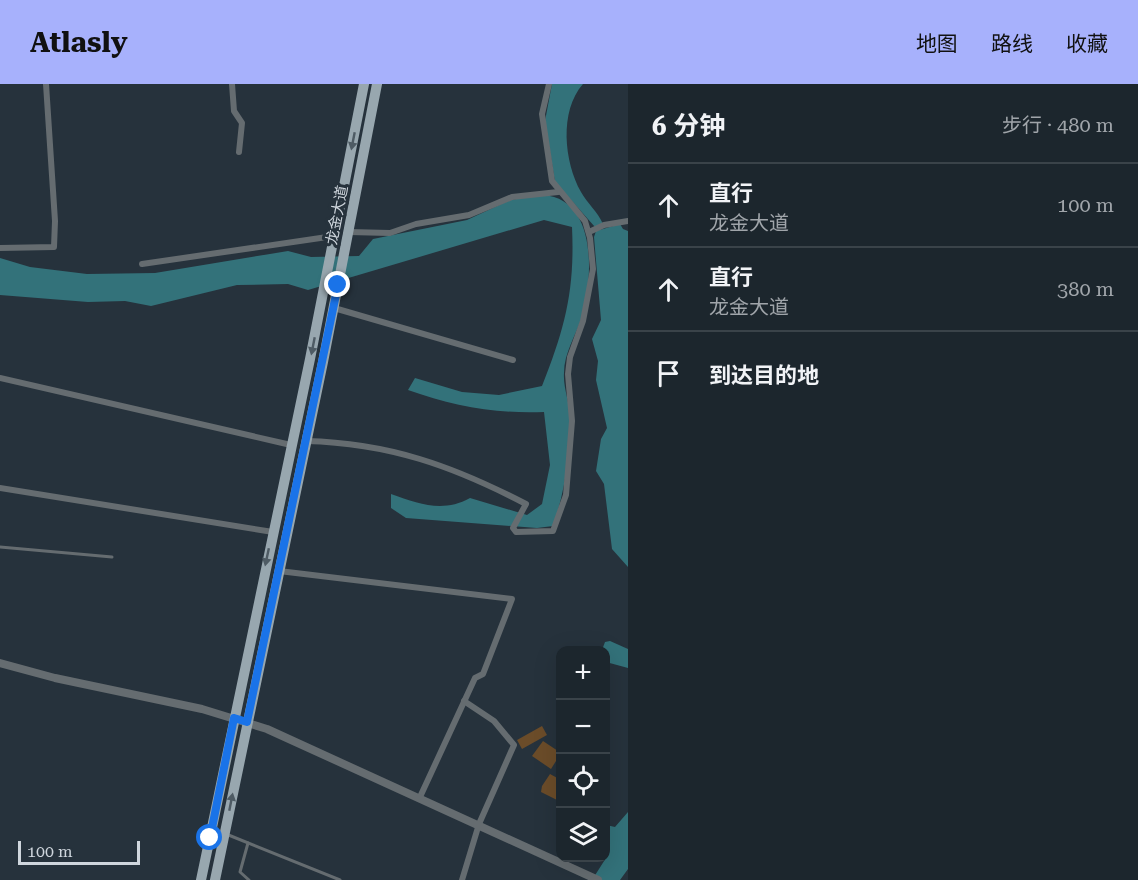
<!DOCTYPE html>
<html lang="zh">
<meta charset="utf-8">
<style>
body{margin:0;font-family:"Roboto Serif","Noto Sans SC",serif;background:#293239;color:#f1f3f6}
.controls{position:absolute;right:18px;bottom:18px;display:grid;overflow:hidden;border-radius:12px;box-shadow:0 6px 24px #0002}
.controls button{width:54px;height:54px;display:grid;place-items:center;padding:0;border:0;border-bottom:2px solid #3a4349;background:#1c262d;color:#f1f3f6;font:30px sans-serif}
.scale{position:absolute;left:18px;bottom:15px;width:122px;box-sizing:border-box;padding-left:6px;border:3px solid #cfd6dd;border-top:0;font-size:16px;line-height:21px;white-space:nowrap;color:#cfd6dd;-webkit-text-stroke:4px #26323c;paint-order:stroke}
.stop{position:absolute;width:18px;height:18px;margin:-14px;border:4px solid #1a73e8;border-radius:50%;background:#fff}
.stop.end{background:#1a73e8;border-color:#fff;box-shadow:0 2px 6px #0008}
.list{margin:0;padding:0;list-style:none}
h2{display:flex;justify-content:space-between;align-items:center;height:78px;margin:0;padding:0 24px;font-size:26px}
h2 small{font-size:20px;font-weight:400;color:#a0a5aa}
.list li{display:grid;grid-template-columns:39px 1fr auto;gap:18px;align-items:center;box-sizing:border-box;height:84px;padding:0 24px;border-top:2px solid #3a4349}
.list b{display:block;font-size:22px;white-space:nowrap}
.list p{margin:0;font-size:20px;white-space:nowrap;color:#a0a5aa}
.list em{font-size:20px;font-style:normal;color:#a0a5aa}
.icon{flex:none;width:33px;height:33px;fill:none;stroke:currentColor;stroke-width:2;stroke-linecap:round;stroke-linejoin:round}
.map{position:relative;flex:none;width:628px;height:796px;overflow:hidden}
header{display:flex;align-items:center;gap:36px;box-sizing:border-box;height:84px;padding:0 30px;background:#a7b1fc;color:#111}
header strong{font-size:28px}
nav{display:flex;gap:33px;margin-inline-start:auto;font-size:21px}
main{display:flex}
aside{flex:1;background:#1c262d}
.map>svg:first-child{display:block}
.water{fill:#33727a}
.building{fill:#6b4c29}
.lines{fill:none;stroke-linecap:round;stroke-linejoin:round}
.service{stroke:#656c70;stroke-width:3}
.minor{stroke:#656c70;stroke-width:6}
.tertiary{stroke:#656c70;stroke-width:8}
.primary{stroke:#98a7af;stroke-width:10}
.oneway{fill:#4e5b64}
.route{stroke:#1a73e8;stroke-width:8}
.labels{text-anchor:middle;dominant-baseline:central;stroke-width:6;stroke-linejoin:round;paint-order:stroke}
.street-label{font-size:15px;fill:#cfd6dd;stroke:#26323c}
</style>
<header>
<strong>Atlasly</strong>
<nav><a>地图</a><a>路线</a><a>收藏</a></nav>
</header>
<main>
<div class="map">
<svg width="628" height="796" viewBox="0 0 628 796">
<rect width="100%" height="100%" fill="#26323c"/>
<!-- water -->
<g class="water">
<path d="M 552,0 L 583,0 C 559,27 564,78 581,108 C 587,119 598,128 603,140 L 595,143 L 555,98 L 545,37 Z"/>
<path d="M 543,111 C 598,115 593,195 582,233 C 576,251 564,269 564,289 C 563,304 570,319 570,334 C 570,370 565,408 553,442 L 537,444 L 406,434 L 391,424 L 391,410 C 419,420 443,429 470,414 L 527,431 L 542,420 L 550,381 L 544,328 C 496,330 453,322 408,306 L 415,294 L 462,308 L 499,311 L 542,302 C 565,244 575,206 572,143 L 544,136 L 308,206 L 288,200 L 237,201 L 151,222 L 125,217 L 88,218 L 0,211 L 0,174 L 30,183 L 87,190 L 155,189 L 288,167 L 311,173 L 359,172 L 373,155 L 467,136 L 510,116 Z"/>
<polygon points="620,140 623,145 628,147 628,483 612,465 604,400 596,387 601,355 607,344 596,296 598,277 592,255 601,236 594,153 596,147"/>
<polygon points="610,557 628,565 628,584 606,578 606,566 602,566 605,558"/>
<polygon points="628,728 628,785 620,796 592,796 606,774 608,764 606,741 615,743"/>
</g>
<!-- building -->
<g class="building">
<polygon points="542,642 547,651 522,665 517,656"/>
<polygon points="543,657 561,669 551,685 532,672"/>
<polygon points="550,690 561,696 561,718 541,708 542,702"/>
</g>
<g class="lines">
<!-- service -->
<g class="service">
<polyline points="0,463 112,473"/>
<polyline points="226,750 340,796"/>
<polyline points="248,759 240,788 249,796"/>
</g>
<!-- minor -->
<g class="minor">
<polyline points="232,0 234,27 242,39 239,68"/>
<polyline points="349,148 390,149 416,140 469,131 512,113 558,108"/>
<polyline points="589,148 604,141 628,137"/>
<polyline points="0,164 54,163 55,137 46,0"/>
<polyline points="142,180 334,152"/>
<polyline points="334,224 513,276"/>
<polyline points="0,294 291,361"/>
<path d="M 306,357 C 389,359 453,382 526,420 L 513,444 L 516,448 L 553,447 L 566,411 L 572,337 L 568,290 L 570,273 L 583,237 L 593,185 L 590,154 L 585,137 L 552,97 L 542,30 L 549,0"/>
<polyline points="0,404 273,448"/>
<polyline points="279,487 512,515 483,590 475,594 420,713"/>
<polyline points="462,796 479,740 514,661 494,637 464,617"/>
</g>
<!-- tertiary -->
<polyline class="tertiary" points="0,579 55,594 202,625 267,645 598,796"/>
<!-- primary -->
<g class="primary">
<polyline points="201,796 310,275 364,0"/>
<polyline points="215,796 323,278 377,0"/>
</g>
</g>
<!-- one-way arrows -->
<defs><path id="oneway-solid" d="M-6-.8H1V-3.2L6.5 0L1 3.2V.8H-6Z" transform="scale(1.5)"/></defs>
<g class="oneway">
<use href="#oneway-solid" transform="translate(353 57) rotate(101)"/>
<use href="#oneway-solid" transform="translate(313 262) rotate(101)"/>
<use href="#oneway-solid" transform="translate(267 473) rotate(102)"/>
<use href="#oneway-solid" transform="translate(231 718) rotate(-79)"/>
</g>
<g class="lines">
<!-- route -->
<polyline class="route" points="210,754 234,634 247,638 338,201"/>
</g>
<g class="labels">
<!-- street labels -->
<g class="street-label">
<text transform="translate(337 131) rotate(-79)">龙金大道</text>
</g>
</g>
</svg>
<div class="controls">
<button>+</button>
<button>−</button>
<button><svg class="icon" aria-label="locate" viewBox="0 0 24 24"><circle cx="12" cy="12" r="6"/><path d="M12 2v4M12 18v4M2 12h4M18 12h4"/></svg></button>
<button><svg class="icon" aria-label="layers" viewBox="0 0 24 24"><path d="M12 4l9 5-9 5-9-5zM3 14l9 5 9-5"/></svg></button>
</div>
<div class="scale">100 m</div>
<div class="stop" style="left:210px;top:754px"></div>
<div class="stop end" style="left:338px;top:201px"></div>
</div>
<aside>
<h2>6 分钟<small>步行 · 480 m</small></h2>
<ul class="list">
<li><svg class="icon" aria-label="ahead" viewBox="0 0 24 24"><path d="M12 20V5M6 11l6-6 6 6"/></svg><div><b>直行</b><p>龙金大道</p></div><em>100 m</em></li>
<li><svg class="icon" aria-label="ahead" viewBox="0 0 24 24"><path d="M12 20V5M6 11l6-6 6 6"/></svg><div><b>直行</b><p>龙金大道</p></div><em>380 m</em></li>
<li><svg class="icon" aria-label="arrive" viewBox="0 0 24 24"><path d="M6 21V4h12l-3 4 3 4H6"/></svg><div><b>到达目的地</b></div></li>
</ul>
</aside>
</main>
